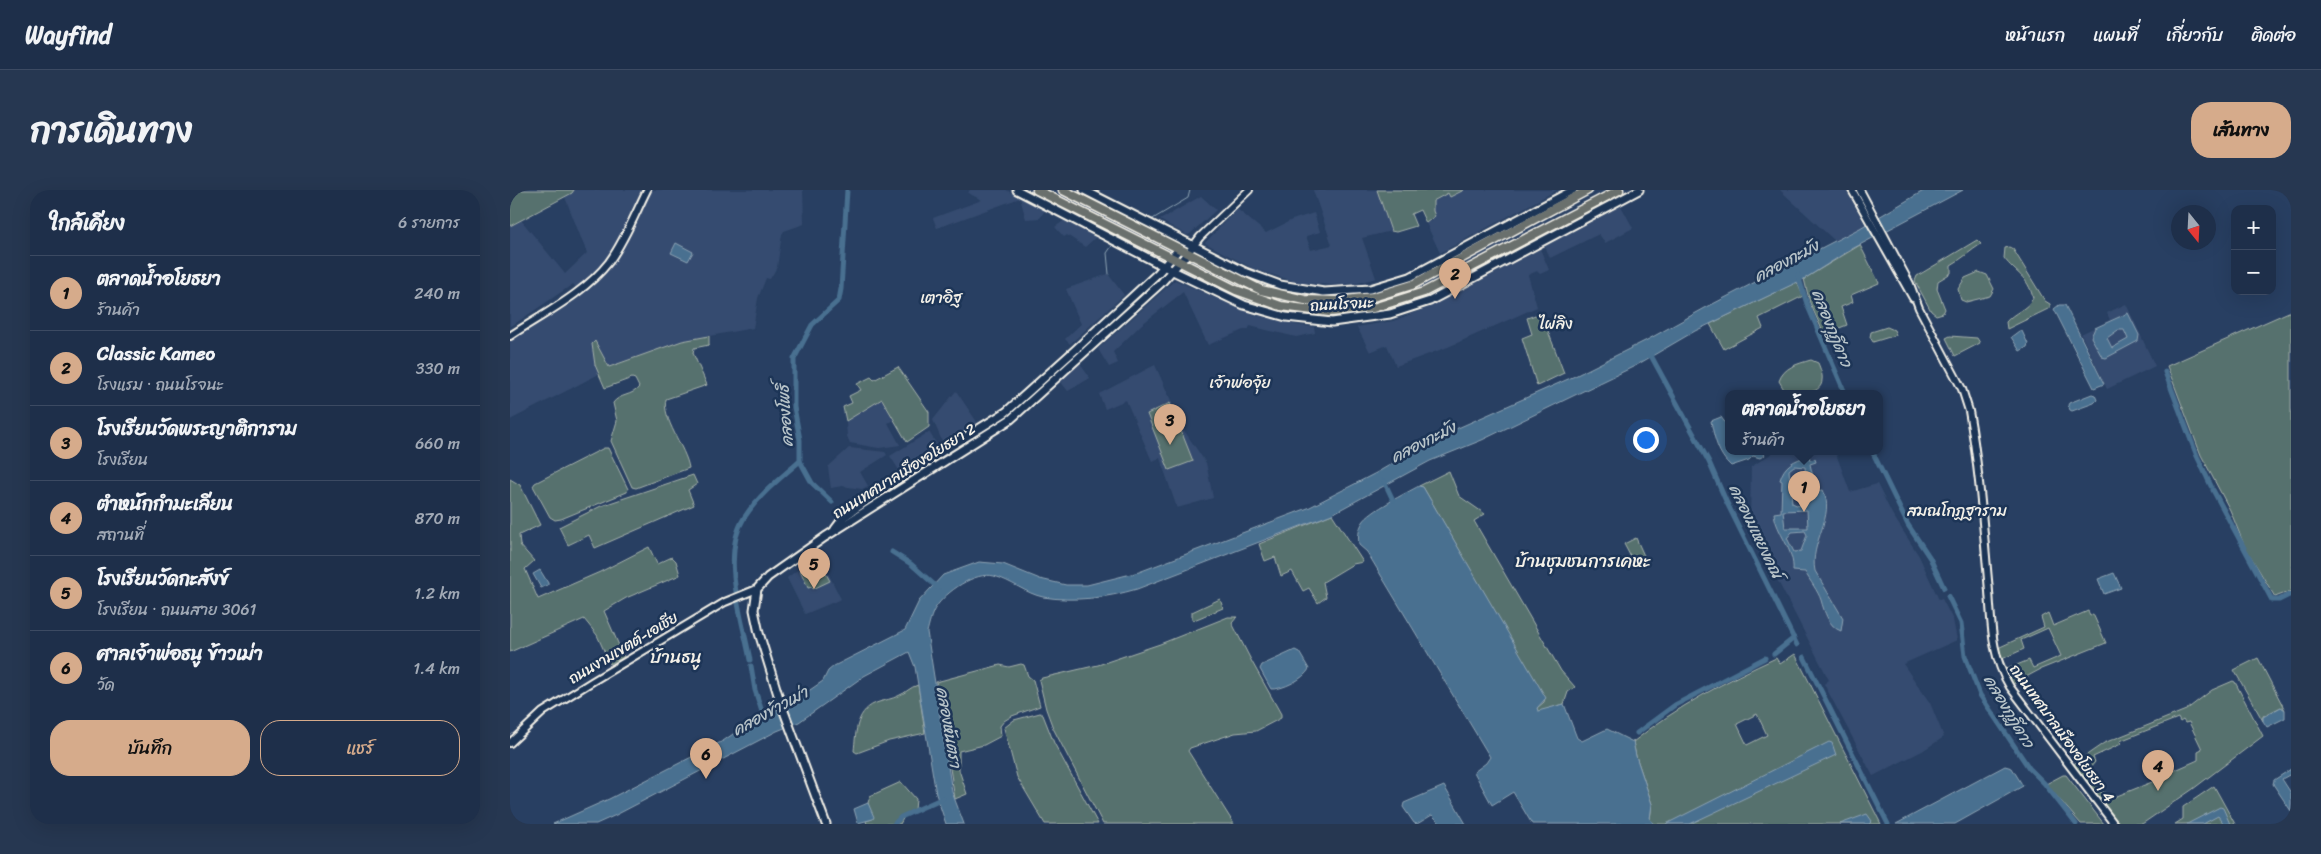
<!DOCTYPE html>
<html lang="th">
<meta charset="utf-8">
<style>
body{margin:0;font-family:Sriracha,"Playpen Sans Thai",sans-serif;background:#263751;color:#f1f3f6}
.controls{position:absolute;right:15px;top:15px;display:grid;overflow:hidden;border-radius:10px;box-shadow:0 5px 20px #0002}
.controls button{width:45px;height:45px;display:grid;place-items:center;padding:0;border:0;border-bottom:1px solid #3c4a62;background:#1e2f4a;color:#f1f3f6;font:25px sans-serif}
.compass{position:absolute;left:1661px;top:15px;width:45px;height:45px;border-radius:50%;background:#1e2f4a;box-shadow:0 5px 20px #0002;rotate:162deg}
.you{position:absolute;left:1135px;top:249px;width:18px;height:18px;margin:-12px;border:4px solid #fff;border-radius:50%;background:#1a73e8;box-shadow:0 0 0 8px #1a73e833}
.badge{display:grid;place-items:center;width:32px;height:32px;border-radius:50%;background:#d6ab8b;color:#111;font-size:16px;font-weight:700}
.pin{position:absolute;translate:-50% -41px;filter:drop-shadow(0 1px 2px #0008)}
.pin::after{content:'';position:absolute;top:26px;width:18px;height:15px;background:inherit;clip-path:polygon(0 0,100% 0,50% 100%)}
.popup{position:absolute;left:1215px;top:200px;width:158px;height:65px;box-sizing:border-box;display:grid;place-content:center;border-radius:10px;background:#1e2f4a;filter:drop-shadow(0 1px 4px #0005);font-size:16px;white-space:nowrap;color:#a1a9b5}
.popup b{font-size:19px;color:#f1f3f6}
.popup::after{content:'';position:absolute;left:50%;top:100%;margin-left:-10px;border:10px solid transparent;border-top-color:#1e2f4a}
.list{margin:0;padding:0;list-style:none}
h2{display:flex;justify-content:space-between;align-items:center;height:65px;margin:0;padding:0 20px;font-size:21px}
h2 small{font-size:16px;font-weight:400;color:#a1a9b5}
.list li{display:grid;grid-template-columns:32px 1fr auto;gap:15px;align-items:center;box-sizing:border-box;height:75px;padding:0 20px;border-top:1px solid #3c4a62}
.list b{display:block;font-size:19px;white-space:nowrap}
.list p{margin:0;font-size:16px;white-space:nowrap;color:#a1a9b5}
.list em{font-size:16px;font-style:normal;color:#a1a9b5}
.actions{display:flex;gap:10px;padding:15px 20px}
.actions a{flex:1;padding:11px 0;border:1px solid #d6ab8b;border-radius:20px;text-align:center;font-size:18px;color:#d6ab8b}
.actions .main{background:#d6ab8b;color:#111}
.map{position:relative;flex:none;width:1781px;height:634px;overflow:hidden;border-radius:20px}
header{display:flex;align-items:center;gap:30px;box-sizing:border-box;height:70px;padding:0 25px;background:#1e2f4a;border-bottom:1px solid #3c4a62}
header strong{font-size:24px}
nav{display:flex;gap:28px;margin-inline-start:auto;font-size:18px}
.intro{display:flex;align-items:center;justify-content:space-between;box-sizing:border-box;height:120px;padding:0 30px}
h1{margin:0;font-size:35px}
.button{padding:12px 22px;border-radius:20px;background:#d6ab8b;color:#111;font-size:18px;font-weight:700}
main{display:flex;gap:30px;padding:0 30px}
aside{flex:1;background:#1e2f4a;border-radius:20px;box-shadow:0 5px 20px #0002}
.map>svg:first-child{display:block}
.built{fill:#364c70}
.green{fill:#56716e;stroke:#a5b1ab;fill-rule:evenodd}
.water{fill:#486f90;stroke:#8da3b3;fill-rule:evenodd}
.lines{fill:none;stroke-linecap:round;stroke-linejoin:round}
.stream{stroke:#8da3b3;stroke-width:1}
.canal{stroke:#486f90;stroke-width:5}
.tertiary-casing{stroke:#f4f1e8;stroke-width:10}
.secondary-casing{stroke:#f4f1e8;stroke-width:11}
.primary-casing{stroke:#f4f1e8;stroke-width:11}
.tertiary{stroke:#1d3557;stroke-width:6}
.secondary{stroke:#1d3557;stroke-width:7}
.primary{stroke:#6a706d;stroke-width:8}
.labels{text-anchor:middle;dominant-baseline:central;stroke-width:5;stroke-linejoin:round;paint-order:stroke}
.street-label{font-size:15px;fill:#f4f1e8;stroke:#1d3557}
.water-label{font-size:16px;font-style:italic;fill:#b8c4c9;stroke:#1d3557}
.neighbourhood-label{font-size:16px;fill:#f4f1e8;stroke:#1d3557}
.quarter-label{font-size:18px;fill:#f4f1e8;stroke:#1d3557}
</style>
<header>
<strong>Wayfind</strong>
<nav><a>หน้าแรก</a><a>แผนที่</a><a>เกี่ยวกับ</a><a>ติดต่อ</a></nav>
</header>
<div class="intro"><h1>การเดินทาง</h1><a class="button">เส้นทาง</a></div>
<main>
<aside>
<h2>ใกล้เคียง<small>6 รายการ</small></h2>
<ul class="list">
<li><span class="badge">1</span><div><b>ตลาดน้ำอโยธยา</b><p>ร้านค้า</p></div><em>240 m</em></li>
<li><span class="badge">2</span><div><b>Classic Kameo</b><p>โรงแรม · ถนนโรจนะ</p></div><em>330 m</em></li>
<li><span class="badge">3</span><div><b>โรงเรียนวัดพระญาติการาม</b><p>โรงเรียน</p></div><em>660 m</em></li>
<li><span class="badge">4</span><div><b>ตำหนักกำมะเลียน</b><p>สถานที่</p></div><em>870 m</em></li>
<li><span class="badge">5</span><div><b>โรงเรียนวัดกะสังข์</b><p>โรงเรียน · ถนนสาย 3061</p></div><em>1.2 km</em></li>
<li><span class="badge">6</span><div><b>ศาลเจ้าพ่อธนู ข้าวเม่า</b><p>วัด</p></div><em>1.4 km</em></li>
</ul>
<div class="actions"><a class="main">บันทึก</a><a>แชร์</a></div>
</aside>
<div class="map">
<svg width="1781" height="634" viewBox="0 0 1781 634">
<rect width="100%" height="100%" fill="#283f62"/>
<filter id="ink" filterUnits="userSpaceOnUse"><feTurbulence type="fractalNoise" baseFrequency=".02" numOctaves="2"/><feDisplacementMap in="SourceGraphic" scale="10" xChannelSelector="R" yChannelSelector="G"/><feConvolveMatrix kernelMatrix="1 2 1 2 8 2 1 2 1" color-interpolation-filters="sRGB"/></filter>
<g filter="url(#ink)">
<!-- built -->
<g class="built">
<polygon points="64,0 293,0 294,34 274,41 272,44 267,77 260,89 256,88 248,108 243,138 172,151 99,177 85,151 82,154 85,175 89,184 0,230 0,151 72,104 63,94 0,137 0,36 11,30 55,84 77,63 55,7"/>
<polygon points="460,0 496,0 535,20 530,28 516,29 510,8 427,38 423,28 472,10 458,3"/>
<polygon points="803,0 867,0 881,41 852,48 866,88 848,93 821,95 786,92 744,79 695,53 727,19 756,43 782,30 804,23 810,42 796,46 801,60 822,55"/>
<polygon points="954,0 1047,0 930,63 916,33 921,31 923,11 938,3 940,7"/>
<polygon points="1270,0 1336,0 1355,35 1325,51"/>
<polygon points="691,6 706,20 680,44 677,45 650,30"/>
<polygon points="1111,16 1123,38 1095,53 1089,44 1040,68 1035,56"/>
<polygon points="555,30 586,47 575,57 557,45 554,47 545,37"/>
<polygon points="1030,59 1039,80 1030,84 1027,81 1018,85 1027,117 938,157 886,176 877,155 860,162 847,137 883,131 922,116"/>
<polygon points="598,84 614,105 560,154 555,149 571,134 556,99"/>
<polygon points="665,90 742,124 787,135 804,137 805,143 786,147 740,136 738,140 733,140 698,155 673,102 632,134 603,162 608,173 599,177 588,159"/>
<polygon points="1616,114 1645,176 1597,199 1571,144 1600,130 1597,123"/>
<polygon points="570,174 580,188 558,201 550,191"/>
<polygon points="645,175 675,242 696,273 703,308 667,318 650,268 642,271 616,210 595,219 589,204"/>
<polygon points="446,201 467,232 433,253 423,230"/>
<polygon points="372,209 383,230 378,233 390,255 369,258 340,253 337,246 336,231"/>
<polygon points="419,242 428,256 389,280 380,266"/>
<polygon points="339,258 375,262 377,265 350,282 358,296 352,299 332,296 321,298 318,277"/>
<polygon points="1261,261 1325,261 1340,302 1367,294 1382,324 1409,366 1429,410 1432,409 1443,430 1447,450 1393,474 1420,513 1434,547 1412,561 1363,586 1314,494 1319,490 1240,337 1241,277 1261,264"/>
<polygon points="308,364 331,409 295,424 277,388"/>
</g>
<!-- green -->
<g class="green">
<polygon points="0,0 64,0 62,3 0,36"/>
<polygon points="867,0 954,0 940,7 938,3 923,11 923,21 925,26 916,33 910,20 901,24 906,36 886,42 881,41"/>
<path d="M 1467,50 L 1471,54 C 1460,61 1452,69 1441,75 L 1441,83 L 1428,91 L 1427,99 L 1435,119 L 1433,123 L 1426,125 L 1421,121 L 1405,91 L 1407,86 Z"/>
<polygon points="1350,55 1369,93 1341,105 1343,112 1331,117 1337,135 1314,144 1300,113 1294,89"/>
<path d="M 1499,57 L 1503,59 L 1535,111 L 1540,114 L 1540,118 L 1497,139 L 1496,132 C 1504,122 1517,120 1523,108 C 1518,86 1506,84 1494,68 L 1495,58 Z"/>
<polygon points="1469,82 1477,85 1484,99 1480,106 1456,112 1451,110 1448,99 1455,88"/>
<polygon points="1287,92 1293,106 1249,128 1253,138 1214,159 1200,134"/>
<polygon points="1781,121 1781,401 1765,407 1735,357 1720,320 1691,265 1657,176"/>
<polygon points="1031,123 1054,183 1027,196 1012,148 1022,144 1017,128"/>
<polygon points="1377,137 1384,140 1386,145 1363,152 1360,147 1361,142"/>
<path d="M 199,146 L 199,155 L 184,158 L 183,163 L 197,195 L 156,209 C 151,228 176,258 179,278 L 126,298 L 122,297 L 101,251 L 107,231 L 103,213 C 109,204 123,206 129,197 L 125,189 L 122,188 L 95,198 L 85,175 L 82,154 L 85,151 L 99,177 L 172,151 Z"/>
<polygon points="1440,146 1467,148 1470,153 1445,166 1436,148"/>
<path d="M 1301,170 L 1308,173 C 1310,178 1313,185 1312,190 C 1312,206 1286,203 1276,203 L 1269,191 C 1274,177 1287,174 1301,170 Z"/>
<polygon points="388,177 419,222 419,237 397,252 372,209 336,231 333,217 342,213 339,206 351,200 347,194 361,187 364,190"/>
<polygon points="660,213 683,271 659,280 637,224"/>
<polygon points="94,258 98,258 118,299 117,302 51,329 45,330 40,327 23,296 25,293"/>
<polygon points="939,281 949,306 975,324 964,331 1051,481 1065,497 1058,502 1054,514 1028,522 1027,518 1034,512 1035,508 913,297 909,296"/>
<polygon points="183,285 187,294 178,300 184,315 85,358 79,345 58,355 49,337 91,316"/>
<polygon points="0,289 10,295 30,335 9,345 10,355 24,371 15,379 28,409 90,382 139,357 147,374 162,367 166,371 170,385 116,408 94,421 114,467 100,474 87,445 74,429 0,462"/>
<polygon points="822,324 853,372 843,374 813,392 816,407 808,413 799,398 793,401 782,381 771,386 765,367 755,371 749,354"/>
<polygon points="1126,348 1135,368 1124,373 1114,354"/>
<polygon points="307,367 320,391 303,399 302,397 298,398 290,380"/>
<polygon points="710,409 713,418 684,430 682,429 682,422"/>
<path d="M 1578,421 L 1580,425 L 1583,424 L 1596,453 L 1531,479 L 1503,494 L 1494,480 L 1488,460 L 1490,457 L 1534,437 L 1531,427 L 1538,423 L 1543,436 ZM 1538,438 L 1551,466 L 1523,478 L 1519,470 L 1497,479 L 1492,469 L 1514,459 L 1511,450 Z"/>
<polygon points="718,427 727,427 722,433 742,472 771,524 771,528 746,541 725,543 680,558 678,561 724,634 593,634 543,538 536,519 529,490 532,488 588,475 650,454"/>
<path d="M 1285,464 L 1371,634 L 1144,634 L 1140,629 L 1142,614 L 1126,566 L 1123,552 C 1166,517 1216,491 1266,468 L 1270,474 ZM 1247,524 L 1257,545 L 1237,555 L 1227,534 Z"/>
<polygon points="1748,468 1775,520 1771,517 1753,526 1753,531 1724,480"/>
<polygon points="511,474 514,475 518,486 523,490 530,516 502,526 494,531 490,536 491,546 474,555 449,561 449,580 457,604 445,609 426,492 490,475 499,477"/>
<path d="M 1723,491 L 1725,492 L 1753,546 L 1683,599 L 1632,634 L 1609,634 L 1564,575 L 1565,573 L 1594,553 L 1676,520 L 1702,500 ZM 1668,528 L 1670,532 L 1673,530 L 1675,533 L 1679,532 L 1692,559 L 1688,561 L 1688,570 L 1661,582 L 1662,584 L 1602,608 L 1600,604 L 1596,606 L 1594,602 L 1591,603 L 1580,578 L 1585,572 L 1583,567 L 1611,554 L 1610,551 Z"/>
<path d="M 408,495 L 415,543 L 379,551 L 347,563 L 344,561 C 346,541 346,519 369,512 C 375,510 382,509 388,506 C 396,503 400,497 408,495 Z"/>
<polygon points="530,523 533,525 544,553 588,634 535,634 507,587 494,538 504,530"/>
<polygon points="1553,585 1556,585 1594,634 1571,634 1536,594"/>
<polygon points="391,592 406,609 405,620 395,625 390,634 357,634 356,631 362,629 358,613 360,606"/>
<polygon points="1704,596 1725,634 1665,634 1673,629 1673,617"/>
</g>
<!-- water -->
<g class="water">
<path d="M 1415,0 L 1453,0 L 1340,60 L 1294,89 L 1185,141 L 1125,176 L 972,250 L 920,271 L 822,324 L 627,399 C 596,408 565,412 533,407 C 517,404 500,390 484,386 C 465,381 436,402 426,417 C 421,424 419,435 417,442 L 442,602 L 454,634 L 436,634 L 426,604 L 405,477 L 399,462 L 354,486 L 289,532 L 267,541 L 106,625 L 86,634 L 43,634 L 99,609 L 213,551 L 249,526 L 281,513 L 313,491 L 318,481 L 324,476 L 395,440 L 409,411 L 433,385 L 469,372 L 493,374 L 530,389 L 556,395 L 577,395 L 629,382 L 798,318 L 866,283 L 930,246 L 1065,186 L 1137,150 L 1195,118 L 1350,38 Z"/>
<polygon points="166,53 183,62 178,71 161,63"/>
<polygon points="1549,115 1555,115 1594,194 1584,198 1544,119"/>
<path d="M 1618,123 L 1629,145 L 1628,151 L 1596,168 L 1592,167 L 1581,147 L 1585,138 ZM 1608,140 L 1614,140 L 1618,149 L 1602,158 L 1597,148 Z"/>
<polygon points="1509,141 1512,141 1518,154 1517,157 1510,161 1501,147"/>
<polygon points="1582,204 1585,205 1587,210 1584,213 1562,221 1560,220 1558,215 1559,213"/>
<path d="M 1211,227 L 1216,234 L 1219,235 L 1219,261 L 1252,261 L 1255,265 L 1250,268 L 1243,266 L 1239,270 L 1221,276 C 1208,265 1204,247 1201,231 Z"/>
<path d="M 1299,266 L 1300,270 L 1305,269 L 1306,272 L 1300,274 L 1306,301 L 1313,300 C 1326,326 1299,353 1305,381 L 1333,428 L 1331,441 C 1319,437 1314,421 1311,410 C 1308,401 1300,391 1295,382 L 1283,381 C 1285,360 1266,343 1264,323 L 1271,322 L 1272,291 L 1270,290 C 1274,275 1284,270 1299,266 ZM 1284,276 L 1295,277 L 1297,302 L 1289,316 L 1282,313 L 1279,280 ZM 1297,320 L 1298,338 L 1275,338 L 1273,321 ZM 1295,341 L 1297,345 L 1291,361 L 1284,362 L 1277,348 L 1282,342 Z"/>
<path d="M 909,296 L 913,297 L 1036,508 L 1027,518 L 1028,521 L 1054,514 L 1067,548 L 1072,551 L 1097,539 L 1123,552 L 1126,566 L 1142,614 L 1140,629 L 1144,634 L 1022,634 L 1003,602 L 982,615 L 964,582 L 976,573 L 980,567 L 857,362 L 849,355 C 848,347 848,340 853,332 C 860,321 896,303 909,296 Z"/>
<polygon points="30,380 38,393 38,395 31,398 23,384"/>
<polygon points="1604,383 1611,398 1594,404 1588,389"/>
<path d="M 785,460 L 789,462 L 799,479 C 794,489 772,500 761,499 L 750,479 L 752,475 Z"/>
<polygon points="1771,517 1775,520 1775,528 1757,537 1753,531 1753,527"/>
<polygon points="1319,552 1322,553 1326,565 1180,634 1156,634"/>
<polygon points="1495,576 1502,578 1513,596 1445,634 1386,634"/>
<polygon points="1781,579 1781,584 1772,589 1781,603 1781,621 1763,594 1764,590"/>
<polygon points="934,596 956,634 931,634 922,625 907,634 904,633 893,617 894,613"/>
<polygon points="358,613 364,627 363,629 348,633 344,619"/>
<polygon points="1710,617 1713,618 1720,634 1714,634 1708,626 1693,634 1677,634"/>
<polygon points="1357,624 1362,631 1359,634 1330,634"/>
</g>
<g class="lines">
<!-- stream -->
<g class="stream">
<polyline points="641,30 678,8 680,0"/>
<polyline points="599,84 597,63 604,53"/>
</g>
<!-- canal -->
<g class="canal">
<polyline points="1288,85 1297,114 1335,203"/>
<polyline points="1139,162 1199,272 1216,311 1287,455"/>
<polyline points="1655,182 1687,266 1701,296"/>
<polyline points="1362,261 1398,335 1420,368 1434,398"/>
<polyline points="290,271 302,293 322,312"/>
<polyline points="874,291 883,310"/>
<polyline points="1703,300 1762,410 1769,410 1781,404"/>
<polyline points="382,362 401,374 428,398"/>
<polyline points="1438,406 1451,433 1455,466 1470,505 1519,578 1534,593 1566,634"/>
<polyline points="1264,464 1284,448"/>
<polyline points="1294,467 1378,634"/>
<path d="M 240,470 C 233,430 210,366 234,328 C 248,306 270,288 290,271 L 290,250 L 284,217 L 284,169 L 302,135 L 329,110 L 331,99 L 337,0"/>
<polyline points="241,476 245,500 255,531"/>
<polyline points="1127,543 1165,515 1255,468"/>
<polyline points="384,634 391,627 433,608"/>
</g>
<!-- tertiary casing -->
<g class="tertiary-casing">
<g id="tertiary">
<polyline points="1342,0 1403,108"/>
<path d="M 1350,0 L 1400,94 L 1409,118 L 1452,199 L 1459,221 C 1469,276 1473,334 1478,390 C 1482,429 1479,462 1500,497 L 1604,634"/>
<polyline points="678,63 690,47 739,0"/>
<path d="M 0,146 C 33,124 74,104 99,72 C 115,50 125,24 137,0"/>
<polyline points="0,553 33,522 83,491 215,412 247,399"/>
</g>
</g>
<!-- secondary casing -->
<g class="secondary-casing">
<g id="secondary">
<polyline points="507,0 663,81 734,115 776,127 822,132 880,124 920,111 1129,0"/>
<polyline points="574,0 735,82 770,95 814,102 860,99 900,87 1063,0"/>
<polyline points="325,339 334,327 380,294 496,222 565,160 648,83 669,59"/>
<polyline points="316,634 269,508 249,443 244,420 247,399 258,387 315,347 501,229 650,94 678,63"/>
</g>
</g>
<!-- primary casing -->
<g class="primary-casing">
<g id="primary">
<polyline points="527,0 726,100 771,116 819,122 863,118 914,102 1109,0"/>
<polyline points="553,0 751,100 795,110 826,111 863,107 902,95 1078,0"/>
</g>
</g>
<!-- tertiary -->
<use href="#tertiary" class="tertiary"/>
<!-- secondary -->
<use href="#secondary" class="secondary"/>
<!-- primary -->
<use href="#primary" class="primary"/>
</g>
</g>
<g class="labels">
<!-- street labels -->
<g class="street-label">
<text transform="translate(832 114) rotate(-3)">ถนนโรจนะ</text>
<text transform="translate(394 281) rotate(-32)">ถนนเทศบาลเมืองอโยธยา 2</text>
<text transform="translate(113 458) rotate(-31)">ถนนงามเขตต์-เอเชีย</text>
<text transform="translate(1552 543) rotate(54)">ถนนเทศบาลเมืองอโยธยา 4</text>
</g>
<!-- water labels -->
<g class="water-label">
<text transform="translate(1276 71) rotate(-28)">คลองกะมัง</text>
<text transform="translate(1322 138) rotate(68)">คลองกุฎีดาว</text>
<text transform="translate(275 226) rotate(-94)">คลองโพธิ์</text>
<text transform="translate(913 252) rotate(-27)">คลองกะมัง</text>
<text transform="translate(1246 341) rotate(64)">คลองมเหยงคณ์</text>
<text transform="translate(260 521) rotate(-29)">คลองข้าวเม่า</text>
<text transform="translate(1499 521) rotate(59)">คลองกุฎีดาว</text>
<text transform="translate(439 537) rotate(80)">คลองหันตรา</text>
</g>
<!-- neighbourhood labels -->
<g class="neighbourhood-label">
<text x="431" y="107">เตาอิฐ</text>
<text x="1046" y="133">ไผ่ลิง</text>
<text x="730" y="192">เจ้าพ่อจุ้ย</text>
<text x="1447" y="320">สมณโกฏฐาราม</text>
</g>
<!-- quarter labels -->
<g class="quarter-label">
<text x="1073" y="371">บ้านชุมชนการเคหะ</text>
<text x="166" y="467">บ้านธนู</text>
</g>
</g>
</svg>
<div class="controls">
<button>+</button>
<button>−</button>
</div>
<svg class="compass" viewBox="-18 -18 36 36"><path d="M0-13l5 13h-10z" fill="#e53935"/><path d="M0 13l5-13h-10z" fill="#a1a9b5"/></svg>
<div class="you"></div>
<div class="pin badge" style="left:1294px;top:322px">1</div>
<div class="popup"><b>ตลาดน้ำอโยธยา</b>ร้านค้า</div>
<div class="pin badge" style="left:945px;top:109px">2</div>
<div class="pin badge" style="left:660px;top:255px">3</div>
<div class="pin badge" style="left:1648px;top:601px">4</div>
<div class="pin badge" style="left:304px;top:399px">5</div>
<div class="pin badge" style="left:196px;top:589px">6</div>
</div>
</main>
